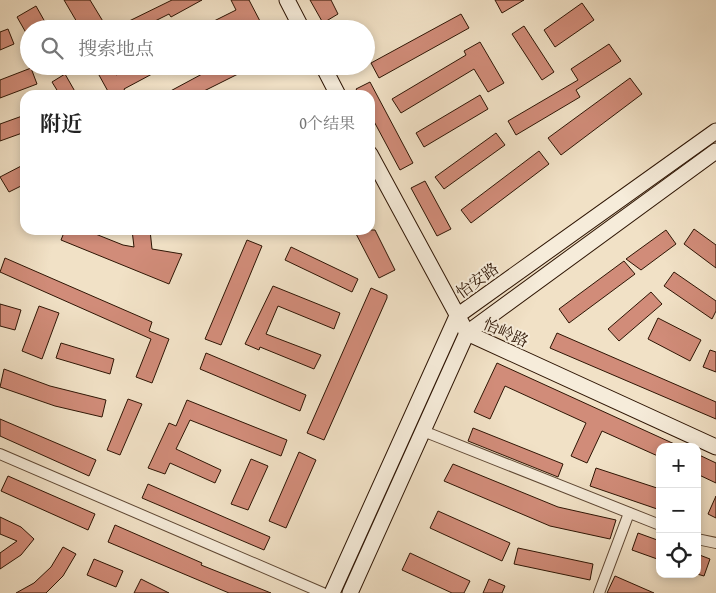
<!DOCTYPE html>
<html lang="zh">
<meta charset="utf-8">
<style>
body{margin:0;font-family:"Gentium Book Plus","Noto Serif SC",serif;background:#f6f6f6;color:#222}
.controls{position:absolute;right:15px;bottom:15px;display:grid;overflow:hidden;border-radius:10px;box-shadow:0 2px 8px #0003}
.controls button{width:45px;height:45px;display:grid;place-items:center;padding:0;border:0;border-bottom:1px solid #e0e0e0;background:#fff;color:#222;font:25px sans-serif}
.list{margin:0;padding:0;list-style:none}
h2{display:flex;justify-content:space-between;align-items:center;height:65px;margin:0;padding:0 20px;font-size:21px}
h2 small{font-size:16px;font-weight:400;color:#767676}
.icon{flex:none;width:28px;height:28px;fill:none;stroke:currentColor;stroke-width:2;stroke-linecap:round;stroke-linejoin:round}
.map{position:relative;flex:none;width:716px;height:593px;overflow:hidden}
.search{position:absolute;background:#fff;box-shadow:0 2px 8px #0003;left:20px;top:20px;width:355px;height:55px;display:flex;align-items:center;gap:12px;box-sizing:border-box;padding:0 18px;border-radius:28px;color:#767676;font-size:19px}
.panel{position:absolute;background:#fff;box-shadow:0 2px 8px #0003;left:20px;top:90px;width:355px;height:145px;border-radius:15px}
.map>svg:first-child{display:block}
.building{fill:#d18c79;stroke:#2e1504}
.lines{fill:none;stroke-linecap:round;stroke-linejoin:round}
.street-casing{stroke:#5f4834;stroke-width:12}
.secondary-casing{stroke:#2e1504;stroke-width:17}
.street{stroke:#f6ecda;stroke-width:10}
.secondary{stroke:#f6ecda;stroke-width:15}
.labels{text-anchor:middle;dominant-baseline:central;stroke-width:4;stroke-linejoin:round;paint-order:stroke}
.street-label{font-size:16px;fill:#2e1504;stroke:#f6ecda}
</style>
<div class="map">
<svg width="716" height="593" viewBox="0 0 716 593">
<rect width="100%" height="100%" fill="#f1e1c6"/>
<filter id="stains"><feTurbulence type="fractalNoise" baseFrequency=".004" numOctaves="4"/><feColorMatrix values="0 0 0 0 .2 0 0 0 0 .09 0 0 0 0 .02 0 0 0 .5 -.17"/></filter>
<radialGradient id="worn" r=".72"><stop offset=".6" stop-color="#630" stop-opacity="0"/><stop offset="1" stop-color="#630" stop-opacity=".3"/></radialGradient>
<!-- building -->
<g class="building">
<polygon points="64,0 90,0 104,23 94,29 81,29"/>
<polygon points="172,0 202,0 171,17 169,14 139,29 125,29 123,24"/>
<polygon points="231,0 249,0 261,23 250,29 246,29 244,24 234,29 198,29 236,10"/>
<polygon points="310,0 331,0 338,14 323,23"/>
<polygon points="495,0 524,0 502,13"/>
<polygon points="582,3 594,20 555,47 544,30"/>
<polygon points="36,6 49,29 29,29 29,38 17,17"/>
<polygon points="461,14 469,28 379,78 371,63"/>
<polygon points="524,26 554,72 542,80 512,34"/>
<polygon points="8,29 14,44 0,50 0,32"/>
<polygon points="480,42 504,83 488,92 474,69 401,113 392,99 466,55 464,51"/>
<polygon points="609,44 621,61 576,90 580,97 516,135 508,121 578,80 571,69"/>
<polygon points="94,66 111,66 116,75 134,66 167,66 124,89 127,95 110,95"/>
<polygon points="217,66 254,66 196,95 163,95"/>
<polygon points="31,68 37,84 0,98 0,80"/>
<polygon points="65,74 77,95 60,95 52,82"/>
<polygon points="630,78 642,94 561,155 548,138"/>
<polygon points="370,82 413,163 400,170 370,114 370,95 360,95 356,89"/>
<polygon points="480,95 488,109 424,147 416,133"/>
<polygon points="25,115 25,132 0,141 0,124"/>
<polygon points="496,133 505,145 444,189 435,177"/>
<polygon points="539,151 549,164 471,223 461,210"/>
<polygon points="25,164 25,184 9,192 0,177"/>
<polygon points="425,181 451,229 437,236 411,188"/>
<polygon points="694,229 716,245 716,268 684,244"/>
<polygon points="65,230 93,230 93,233 123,245 134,247 132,230 150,230 152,249 182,254 169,284 61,240"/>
<polygon points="354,230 375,230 395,270 379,278"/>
<polygon points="666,230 676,244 641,270 626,259"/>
<polygon points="247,240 262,246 221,345 205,339"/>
<polygon points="291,247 358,279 352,292 285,260"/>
<polygon points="5,258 152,322 149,331 169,339 152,383 136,377 151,339 0,272"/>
<polygon points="624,261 635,274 569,323 559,309"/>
<polygon points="674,272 716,301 716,311 712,319 664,286"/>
<polygon points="273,286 340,313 334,329 278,306 266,334 321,355 314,369 260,347 259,350 245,344"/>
<polygon points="371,288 387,295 387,298 324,440 307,433"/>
<polygon points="651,292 662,304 619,341 608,329"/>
<polygon points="0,304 21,310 15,330 0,326"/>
<polygon points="39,306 59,313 42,359 22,351"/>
<polygon points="658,318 701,340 690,361 648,339"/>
<polygon points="557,333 716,402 716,419 550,348"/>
<polygon points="61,343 114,359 110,374 56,358"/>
<polygon points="710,350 716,352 716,372 703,367"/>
<polygon points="206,353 306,395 300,411 200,369"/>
<polygon points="497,363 681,447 660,447 660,457 602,431 587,463 571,456 586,423 505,386 490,419 474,412"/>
<polygon points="4,369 50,386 106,400 102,417 55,406 0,387"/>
<polygon points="128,399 142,404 120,455 107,450"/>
<polygon points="187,400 287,440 281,456 190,420 176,449 221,470 215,483 170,463 165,474 148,468 169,423 176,426"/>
<polygon points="0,419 96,460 89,476 0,436"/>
<polygon points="473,428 563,464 558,477 468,441"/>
<polygon points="299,452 316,460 286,528 269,521"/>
<polygon points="697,454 716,463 716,483 697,474"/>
<polygon points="251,459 268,466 248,510 231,504"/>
<polygon points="453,464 558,507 616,520 610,539 550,526 444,481"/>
<polygon points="596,468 660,489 660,510 590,486"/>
<polygon points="8,476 95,514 88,530 1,491"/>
<polygon points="148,484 270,537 264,550 142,498"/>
<polygon points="716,496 716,518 708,514"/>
<polygon points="438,511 510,543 502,561 430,528"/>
<polygon points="0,517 21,527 34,539 21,555 0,569 0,553 17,541 0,534"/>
<polygon points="115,525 202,563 201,565 271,593 229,593 108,542"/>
<polygon points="638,533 660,541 660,560 632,550"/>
<polygon points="63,547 76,554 63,576 46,593 16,593 34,583 51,567"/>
<polygon points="518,548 593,564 590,580 514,564"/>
<polygon points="410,553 470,581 464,593 452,593 402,570"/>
<polygon points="697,554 710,559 704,576 697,574"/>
<polygon points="94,559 123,571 116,587 87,575"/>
<polygon points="615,576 654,593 607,593"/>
<polygon points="141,579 169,593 134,593"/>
<polygon points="489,579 505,586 502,593 483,593"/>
</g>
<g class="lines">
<!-- street casing -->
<g class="street-casing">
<g id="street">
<polyline points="423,431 660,525"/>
<polyline points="0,454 323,593"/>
<polyline points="697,539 716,543"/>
<polyline points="599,593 629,513"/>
</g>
</g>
<!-- secondary casing -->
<g class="secondary-casing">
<g id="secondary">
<polyline points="287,0 302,29"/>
<polyline points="323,66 338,95"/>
<polyline points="370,154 467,333 716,447"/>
<polyline points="332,593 457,316 716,131"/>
<polyline points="350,593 467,333 716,151"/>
</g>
</g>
<!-- street -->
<use href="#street" class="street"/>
<!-- secondary -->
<use href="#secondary" class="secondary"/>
</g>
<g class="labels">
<!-- street labels -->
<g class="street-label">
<text transform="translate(477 280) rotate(-36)">怡安路</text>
<text transform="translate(506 332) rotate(24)">怡岭路</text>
</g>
</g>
<rect width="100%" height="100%" filter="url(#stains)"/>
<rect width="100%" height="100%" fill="url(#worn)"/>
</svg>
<div class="controls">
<button>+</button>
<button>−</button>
<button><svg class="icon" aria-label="locate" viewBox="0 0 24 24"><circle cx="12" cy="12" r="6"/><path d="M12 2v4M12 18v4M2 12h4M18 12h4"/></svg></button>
</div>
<div class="search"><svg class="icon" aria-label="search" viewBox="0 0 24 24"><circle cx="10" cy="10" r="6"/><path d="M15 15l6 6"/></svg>搜索地点</div>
<section class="panel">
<h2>附近<small>0个结果</small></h2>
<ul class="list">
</ul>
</section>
</div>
